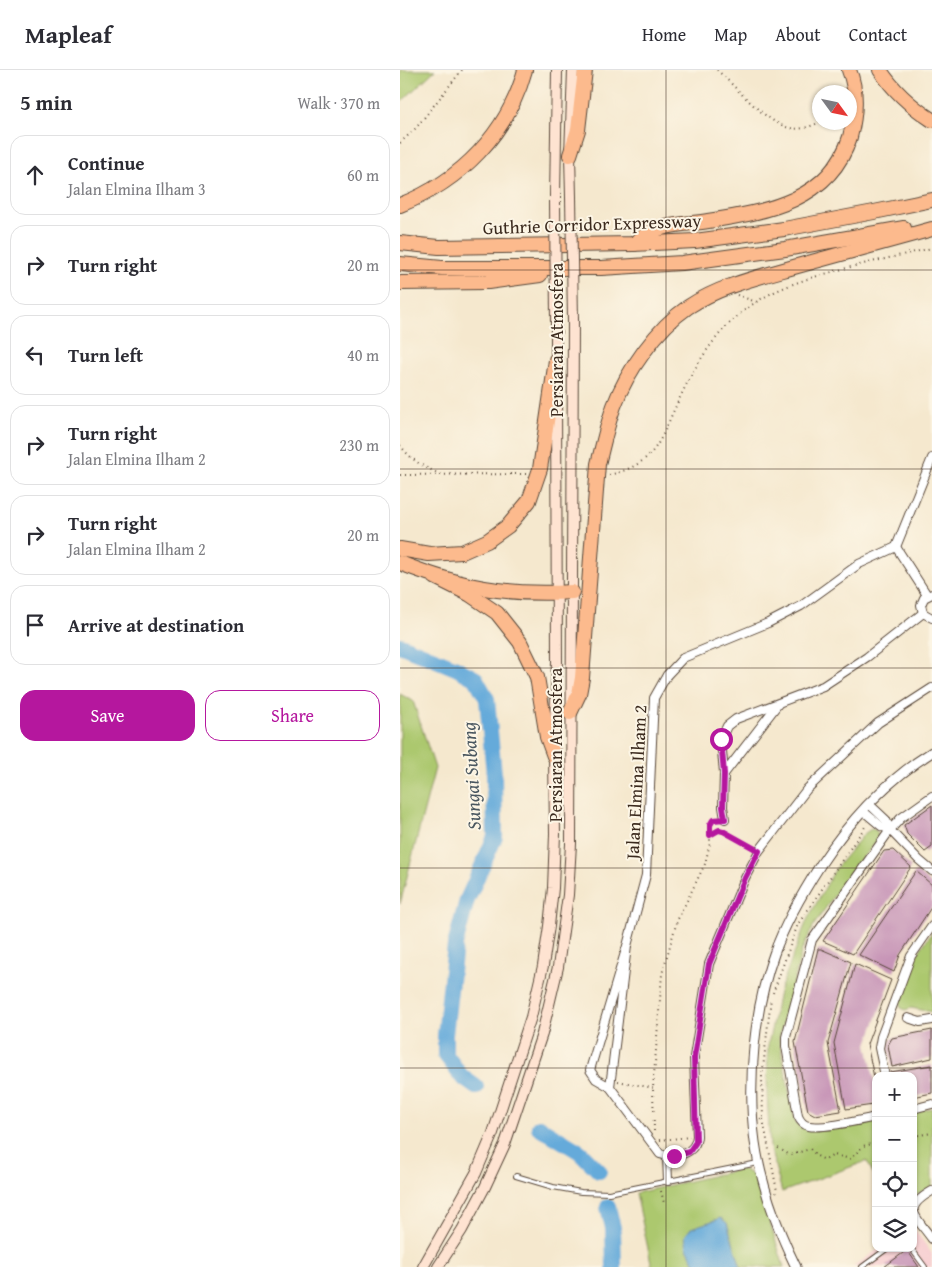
<!DOCTYPE html>
<meta charset="utf-8">
<style>
body{margin:0;font-family:"Gentium Book Plus",serif;background:#f7f7f7;color:#2b2b33}
.controls{position:absolute;right:15px;bottom:15px;display:grid;overflow:hidden;border-radius:10px;box-shadow:0 1px 4px #0004}
.controls button{width:45px;height:45px;display:grid;place-items:center;padding:0;border:0;border-bottom:1px solid #e1e1e2;background:#fff;color:#2b2b33;font:25px sans-serif}
.compass{position:absolute;left:412px;top:15px;width:45px;height:45px;border-radius:50%;background:#fff;box-shadow:0 1px 4px #0004;rotate:123deg}
.stop{position:absolute;width:15px;height:15px;margin:-11px;border:4px solid #b5179e;border-radius:50%;background:#fff}
.stop.end{background:#b5179e;border-color:#fff;box-shadow:0 1px 5px #0008}
.list{margin:0;padding:0;list-style:none}
h2{display:flex;justify-content:space-between;align-items:center;height:65px;margin:0;padding:0 20px;font-size:21px}
h2 small{font-size:16px;font-weight:400;color:#7c7c81}
.list li{display:grid;grid-template-columns:32px 1fr auto;gap:15px;align-items:center;box-sizing:border-box;height:80px;margin:0 10px 10px;padding:0 10px;border:1px solid #e1e1e2;border-radius:15px}
.list b{display:block;font-size:19px;white-space:nowrap}
.list p{margin:0;font-size:16px;white-space:nowrap;color:#7c7c81}
.list em{font-size:16px;font-style:normal;color:#7c7c81}
.actions{display:flex;gap:10px;padding:15px 20px}
.actions a{flex:1;padding:11px 0;border:1px solid #b5179e;border-radius:15px;text-align:center;font-size:18px;color:#b5179e}
.actions .main{background:#b5179e;color:#fff}
.icon{flex:none;width:28px;height:28px;fill:none;stroke:currentColor;stroke-width:2;stroke-linecap:round;stroke-linejoin:round}
.map{position:relative;flex:none;width:532px;height:1197px;overflow:hidden}
header{display:flex;align-items:center;gap:30px;box-sizing:border-box;height:70px;padding:0 25px;background:#fff;border-bottom:1px solid #e1e1e2}
header strong{font-size:24px}
nav{display:flex;gap:28px;margin-inline-start:auto;font-size:18px}
main{display:flex}
aside{flex:1;background:#fff}
.map>svg:first-child{display:block}
.built{fill:#f7cfd2}
.green{fill:#acc86e;stroke:#747946}
.water{fill:#65aada;stroke:#506a7c}
.lines{fill:none;stroke-linecap:round;stroke-linejoin:round}
.river{stroke:#65aada;stroke-width:16}
.building{fill:#c795b7}
.service-casing{stroke:#574638;stroke-width:6}
.minor-casing{stroke:#574638;stroke-width:10}
.tertiary-casing{stroke:#574638;stroke-width:11}
.secondary-casing{stroke:#574638;stroke-width:12}
.motorway-casing{stroke:#574638;stroke-width:16}
.path{stroke:#574638;stroke-width:2;stroke-dasharray:1 4;stroke-linecap:butt}
.service{stroke:#fff;stroke-width:4}
.minor{stroke:#fff;stroke-width:8}
.tertiary{stroke:#fff;stroke-width:9}
.secondary{stroke:#fee3d1;stroke-width:10}
.motorway{stroke:#fcba8d;stroke-width:14}
.secondary-bridge-casing{stroke:#574638;stroke-width:12;stroke-linecap:butt}
.secondary-bridge{stroke:#fee3d1;stroke-width:10}
.route{stroke:#b5179e;stroke-width:6}
.grid{fill:none;stroke:#3b2a1e;stroke-width:1;stroke-opacity:0.55}
.labels{text-anchor:middle;dominant-baseline:central;stroke-width:4;stroke-linejoin:round;paint-order:stroke}
.street-label{font-size:18px;fill:#3b2a1e;stroke:#fcf5e5}
.water-label{font-size:19px;font-style:italic;fill:#4a5760;stroke:#fcf5e5}
</style>
<header>
<strong>Mapleaf</strong>
<nav><a>Home</a><a>Map</a><a>About</a><a>Contact</a></nav>
</header>
<main>
<aside>
<h2>5 min<small>Walk · 370 m</small></h2>
<ul class="list">
<li><svg class="icon" aria-label="ahead" viewBox="0 0 24 24"><path d="M12 20V5M6 11l6-6 6 6"/></svg><div><b>Continue</b><p>Jalan Elmina Ilham 3</p></div><em>60 m</em></li>
<li><svg class="icon" aria-label="right" viewBox="0 0 24 24"><path d="M7 20v-9h11M14 6l5 5-5 5"/></svg><div><b>Turn right</b></div><em>20 m</em></li>
<li><svg class="icon" aria-label="left" viewBox="0 0 24 24"><path d="M17 20v-9H6M10 6l-5 5 5 5"/></svg><div><b>Turn left</b></div><em>40 m</em></li>
<li><svg class="icon" aria-label="right" viewBox="0 0 24 24"><path d="M7 20v-9h11M14 6l5 5-5 5"/></svg><div><b>Turn right</b><p>Jalan Elmina Ilham 2</p></div><em>230 m</em></li>
<li><svg class="icon" aria-label="right" viewBox="0 0 24 24"><path d="M7 20v-9h11M14 6l5 5-5 5"/></svg><div><b>Turn right</b><p>Jalan Elmina Ilham 2</p></div><em>20 m</em></li>
<li><svg class="icon" aria-label="arrive" viewBox="0 0 24 24"><path d="M6 21V4h12l-3 4 3 4H6"/></svg><div><b>Arrive at destination</b></div></li>
</ul>
<div class="actions"><a class="main">Save</a><a>Share</a></div>
</aside>
<div class="map">
<svg width="532" height="1197" viewBox="0 0 532 1197">
<rect width="100%" height="100%" fill="#fcf5e5"/>
<filter id="ink" filterUnits="userSpaceOnUse"><feTurbulence type="fractalNoise" baseFrequency=".02" numOctaves="2"/><feDisplacementMap in="SourceGraphic" scale="10" xChannelSelector="R" yChannelSelector="G"/><feConvolveMatrix kernelMatrix="1 2 1 2 8 2 1 2 1" color-interpolation-filters="sRGB"/></filter>
<filter id="wash" filterUnits="userSpaceOnUse"><feTurbulence type="fractalNoise" baseFrequency=".0096" numOctaves="4" result="noise"/><feDisplacementMap in="SourceGraphic" scale="20" xChannelSelector="R" yChannelSelector="G"/><feGaussianBlur stdDeviation="1.12" result="paint"/><feColorMatrix in="noise" values="0 0 0 0 0 0 0 0 0 0 0 0 0 0 0 0 0 1.4 0 .05"/><feComposite in="paint" operator="in"/></filter>
<g filter="url(#wash)">
<rect width="100%" height="100%" fill="#f5e8ce"/>
<!-- built -->
<polygon class="built" points="513,1157 532,1184 532,1197 453,1197 480,1178 513,1178"/>
<!-- green -->
<g class="green">
<polygon points="0,0 35,0 0,33"/>
<polygon points="0,624 13,631 35,698 0,834"/>
<polygon points="471,759 476,760 478,765 476,772 449,804 414,855 402,880 379,969 395,1051 399,1056 410,1060 476,1049 476,1109 467,1091 382,1122 370,1078 367,1023 368,975 379,922 407,850 436,798 464,764"/>
<polygon points="532,862 532,942 511,938 505,940 501,938 499,931 512,892"/>
<polygon points="532,1038 532,1116 513,1127 513,1041"/>
<polygon points="342,1099 355,1106 384,1197 252,1197 236,1123"/>
</g>
<!-- water -->
<polygon class="water" points="321,1148 327,1153 341,1197 297,1197 287,1178 285,1166 291,1158"/>
<g class="lines">
<!-- river -->
<g class="river">
<polyline points="0,575 56,598 76,609 87,629 94,704 95,767 67,830 55,875 45,965 45,984 62,1007 76,1017"/>
<polyline points="139,1057 180,1082 199,1101"/>
<polyline points="208,1137 213,1158 214,1197"/>
</g>
</g>
<g id="blocks">
<!-- building -->
<g class="building">
<polygon points="532,735 532,777 525,782 507,764 504,755"/>
<polygon points="493,780 511,797 453,884 423,871 484,781"/>
<polygon points="516,801 532,815 532,836 500,885 494,902 459,885"/>
<polygon points="418,879 421,879 451,892 428,973 441,1041 415,1045 408,1041 395,972"/>
<polygon points="455,894 491,910 467,974 476,1017 476,1030 473,1035 446,1039 434,973"/>
<polygon points="532,960 532,988 492,997 488,975 492,968"/>
<polygon points="532,995 532,1023 513,1027 513,1006 491,1006 490,1002"/>
<polygon points="507,1180 519,1197 484,1197"/>
</g>
</g>
</g>
<g filter="url(#ink)">
<use href="#blocks" fill-opacity="0" stroke="#574638" stroke-width="1"/>
<g class="lines">
<!-- service casing -->
<g class="service-casing">
<g id="service">
<polyline points="116,1106 153,1117 181,1122 209,1123 358,1093"/>
<polyline points="511,1178 525,1197"/>
<polyline points="462,1197 488,1178"/>
</g>
</g>
<!-- minor casing -->
<g class="minor-casing">
<g id="minor">
<polyline points="496,477 532,388"/>
<polyline points="496,477 527,525"/>
<polyline points="532,524 524,528 521,535 523,543 532,548"/>
<polyline points="324,704 378,634"/>
<polyline points="469,734 486,750 490,760 519,790 532,801"/>
<polyline points="463,741 481,756 490,760"/>
<polyline points="325,749 323,737 324,704 321,669 327,656 336,649 423,616 467,587 523,543"/>
<polyline points="227,876 210,1017 196,1009 190,1000 227,876 246,805 254,628 267,605 283,588 368,553 401,536 459,494 496,477"/>
<polyline points="508,948 520,952 532,950"/>
<polyline points="485,1006 479,978 481,967 511,886 532,856"/>
<path d="M 210,1017 L 260,1084 C 275,1089 296,1084 297,1066 L 294,987 L 309,894 L 345,808 L 359,781 L 407,719 L 478,653 L 532,618"/>
<polyline points="513,1039 532,1034"/>
<path d="M 476,1047 C 461,1050 423,1059 409,1056 C 403,1055 400,1051 398,1046 L 386,976 L 386,967 L 412,870 L 490,760 L 501,748 L 532,726"/>
<polyline points="267,1086 268,1111"/>
<path d="M 532,1121 C 501,1139 515,1145 532,1169"/>
</g>
</g>
<!-- tertiary casing -->
<g class="tertiary-casing">
<path id="tertiary" d="M 396,1197 C 377,1158 361,1115 355,1072 C 347,1014 354,939 374,884 C 385,853 403,822 421,794 C 450,750 487,710 532,682"/>
</g>
<!-- secondary casing -->
<g class="secondary-casing">
<g id="secondary">
<polyline points="171,127 170,85 173,0"/>
<polyline points="155,129 157,0"/>
<polyline points="156,253 156,297"/>
<polyline points="23,1197 76,1103 93,1063 131,947 143,896 149,856 153,818 155,764 154,686 157,591 156,326"/>
<polyline points="38,1197 62,1160 85,1117 105,1074 142,964 158,897 168,825 171,774 173,250"/>
</g>
</g>
<!-- motorway casing -->
<g class="motorway-casing">
<g id="motorway">
<path d="M 480,0 C 493,20 512,37 532,50"/>
<polyline points="170,85 178,60 185,0"/>
<path d="M 0,135 C 61,111 108,63 125,0"/>
<polyline points="0,173 39,177 233,174 295,171 384,159 474,142 532,130"/>
<path d="M 234,174 C 238,170 243,166 249,163 C 266,154 290,154 308,151 C 366,142 430,131 450,67 C 456,44 458,22 449,0"/>
<polyline points="0,194 42,198 201,198 282,193 385,179 504,158"/>
<polyline points="0,213 88,212 140,205"/>
<polyline points="0,479 29,484 62,482 87,471 108,456 129,431 140,399 156,290"/>
<path d="M 0,493 C 61,517 106,526 172,522"/>
<polyline points="35,507 69,524 97,543 120,572 137,607 147,667 154,686"/>
<path d="M 170,643 L 179,624 L 182,608 L 198,394 C 203,375 207,355 214,336 C 227,301 257,258 288,237 C 321,215 363,206 401,195 C 445,183 488,171 532,159"/>
</g>
</g>
<!-- path -->
<g class="path">
<path d="M 317,0 C 335,16 367,54 390,58 C 401,60 410,57 420,52"/>
<polyline points="0,73 16,58 62,0"/>
<polyline points="337,225 356,232"/>
<path d="M 0,375 C 12,391 22,396 40,404"/>
<polyline points="0,405 126,404"/>
<path d="M 209,405 C 224,401 237,397 249,385 C 262,372 268,352 276,336 C 293,299 313,264 346,239 C 378,215 416,206 455,196 C 480,190 506,184 532,178"/>
<polyline points="310,765 311,753 317,749"/>
<polyline points="373,923 398,854 467,754"/>
<polyline points="218,1011 253,1018"/>
<polyline points="363,1049 377,1121 376,1123"/>
<polyline points="360,1050 363,1049 362,1007 371,928"/>
<polyline points="254,1061 253,1018 262,904 277,851 305,794 310,773 310,765 319,761 323,761 353,777"/>
<polyline points="513,1066 532,1063"/>
<polyline points="260,1070 290,1067"/>
<polyline points="378,1078 390,1085 410,1079 417,1086 425,1090 434,1085 451,1089 463,1076 476,1073"/>
<polyline points="261,1121 264,1133"/>
</g>
<!-- service -->
<use href="#service" class="service"/>
<!-- minor -->
<use href="#minor" class="minor"/>
<!-- tertiary -->
<use href="#tertiary" class="tertiary"/>
<!-- secondary -->
<use href="#secondary" class="secondary"/>
<!-- motorway -->
<use href="#motorway" class="motorway"/>
<!-- secondary-bridge casing -->
<g class="secondary-bridge-casing">
<g id="secondary-bridge">
<polyline points="171,127 173,250"/>
<polyline points="155,129 156,253"/>
</g>
</g>
<!-- secondary-bridge -->
<use href="#secondary-bridge" class="secondary-bridge"/>
</g>
</g>
<g class="lines" filter="url(#ink)">
<!-- route -->
<polyline class="route" points="274,1086 289,1082 296,1072 294,987 309,894 345,808 359,781 323,761 319,760 310,765 310,755 313,750 325,749 323,737 324,704 321,669"/>
</g>
<!-- grid -->
<path class="grid" d="M 266,0 L 266,1197M 0,200 L 532,200M 0,399 L 532,399M 0,598 L 532,598M 0,798 L 532,798M 0,998 L 532,998"/>
<g class="labels">
<!-- street labels -->
<g class="street-label">
<text transform="translate(192 154) rotate(-2)">Guthrie Corridor Expressway</text>
<text transform="translate(156 270) rotate(-90)">Persiaran Atmosfera</text>
<text transform="translate(155 675) rotate(-90)">Persiaran Atmosfera</text>
<text transform="translate(236 712) rotate(-87)">Jalan Elmina Ilham 2</text>
</g>
<!-- water labels -->
<g class="water-label">
<text transform="translate(71 706) rotate(-93)">Sungai Subang</text>
</g>
</g>
</svg>
<div class="controls">
<button>+</button>
<button>−</button>
<button><svg class="icon" aria-label="locate" viewBox="0 0 24 24"><circle cx="12" cy="12" r="6"/><path d="M12 2v4M12 18v4M2 12h4M18 12h4"/></svg></button>
<button><svg class="icon" aria-label="layers" viewBox="0 0 24 24"><path d="M12 4l9 5-9 5-9-5zM3 14l9 5 9-5"/></svg></button>
</div>
<svg class="compass" viewBox="-18 -18 36 36"><path d="M0-13l5 13h-10z" fill="#e53935"/><path d="M0 13l5-13h-10z" fill="#7c7c81"/></svg>
<div class="stop" style="left:321px;top:669px"></div>
<div class="stop end" style="left:274px;top:1086px"></div>
</div>
</main>
